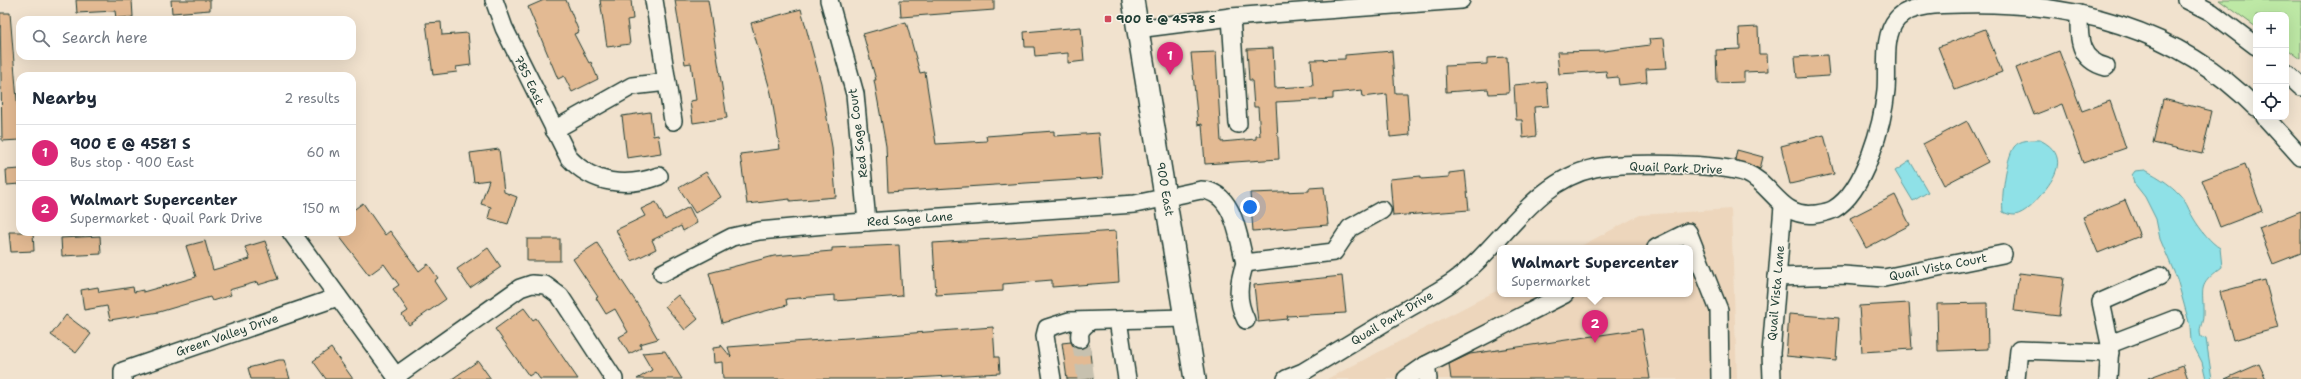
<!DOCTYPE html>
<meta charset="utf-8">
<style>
body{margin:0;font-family:"Shantell Sans",sans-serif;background:#f6f6f7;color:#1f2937}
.controls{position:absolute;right:12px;top:12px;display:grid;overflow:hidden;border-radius:8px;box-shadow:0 4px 16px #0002}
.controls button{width:36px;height:36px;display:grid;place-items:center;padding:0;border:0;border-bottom:1px solid #e0e1e3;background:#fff;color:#1f2937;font:20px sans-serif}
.you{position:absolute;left:1250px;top:207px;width:14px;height:14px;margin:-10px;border:3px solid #fff;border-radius:50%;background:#1a73e8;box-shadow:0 0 0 6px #1a73e833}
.badge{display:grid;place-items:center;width:26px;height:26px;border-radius:50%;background:#db2777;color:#fff;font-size:13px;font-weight:700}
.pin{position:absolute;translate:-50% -33px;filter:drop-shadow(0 1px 2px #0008)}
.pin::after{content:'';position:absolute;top:21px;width:14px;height:12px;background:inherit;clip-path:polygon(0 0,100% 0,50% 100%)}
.popup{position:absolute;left:1497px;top:245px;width:196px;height:52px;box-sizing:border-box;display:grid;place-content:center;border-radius:8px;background:#fff;filter:drop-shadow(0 1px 3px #0005);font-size:13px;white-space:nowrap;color:#747a83}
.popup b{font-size:15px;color:#1f2937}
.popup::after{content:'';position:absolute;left:50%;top:100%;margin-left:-8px;border:8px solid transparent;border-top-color:#fff}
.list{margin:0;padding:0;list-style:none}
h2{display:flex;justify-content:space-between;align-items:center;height:52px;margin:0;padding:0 16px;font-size:17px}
h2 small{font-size:13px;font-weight:400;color:#747a83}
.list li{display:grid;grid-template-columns:26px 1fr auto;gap:12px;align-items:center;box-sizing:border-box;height:56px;padding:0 16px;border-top:1px solid #e0e1e3}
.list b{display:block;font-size:15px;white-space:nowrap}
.list p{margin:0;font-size:13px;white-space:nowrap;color:#747a83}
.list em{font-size:13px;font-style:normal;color:#747a83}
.icon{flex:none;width:22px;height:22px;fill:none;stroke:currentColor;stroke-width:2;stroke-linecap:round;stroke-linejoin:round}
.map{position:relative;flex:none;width:2301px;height:379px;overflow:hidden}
.search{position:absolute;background:#fff;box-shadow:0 4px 16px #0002;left:16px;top:16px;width:340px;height:44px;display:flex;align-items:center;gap:10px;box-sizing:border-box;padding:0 14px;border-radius:12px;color:#747a83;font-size:15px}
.panel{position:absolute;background:#fff;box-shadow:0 4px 16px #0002;left:16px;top:72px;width:340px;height:164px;border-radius:12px}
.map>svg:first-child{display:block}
.built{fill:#edd6bc}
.green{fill:#bde8a5;stroke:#6e926c}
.water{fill:#8fe1e7;stroke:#629f9f}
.building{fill:#e3ba93;stroke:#1f3d34}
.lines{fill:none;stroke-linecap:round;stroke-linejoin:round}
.minor-tunnel{stroke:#c7c1af;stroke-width:17;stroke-dasharray:17 8;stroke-linecap:butt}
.minor-casing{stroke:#1f3d34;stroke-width:20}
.major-casing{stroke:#1f3d34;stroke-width:24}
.minor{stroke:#f7f3e8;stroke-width:17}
.major{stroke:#f7f3e8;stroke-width:21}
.poi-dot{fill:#d1495b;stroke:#f7f3e8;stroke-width:1.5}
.labels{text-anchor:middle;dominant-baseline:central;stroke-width:3;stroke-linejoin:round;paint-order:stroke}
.poi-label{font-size:12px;font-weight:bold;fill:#1f3d34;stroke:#f7f3e8;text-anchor:start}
.street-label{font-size:12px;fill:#1f3d34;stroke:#f7f3e8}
</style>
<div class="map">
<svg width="2301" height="379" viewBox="0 0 2301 379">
<rect width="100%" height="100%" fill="#f1e2ce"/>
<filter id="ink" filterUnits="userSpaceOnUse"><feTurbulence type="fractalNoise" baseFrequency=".025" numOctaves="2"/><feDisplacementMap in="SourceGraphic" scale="8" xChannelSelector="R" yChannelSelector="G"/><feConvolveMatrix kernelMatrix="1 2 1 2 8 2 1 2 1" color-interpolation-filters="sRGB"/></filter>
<g filter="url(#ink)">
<!-- built -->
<polygon class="built" points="1731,209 1737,379 1327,379 1500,289 1500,294 1690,294 1690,248 1577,248 1640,215"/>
<!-- green -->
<polygon class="green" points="2219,0 2301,0 2301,59 2286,48 2286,15 2256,15 2256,27"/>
<!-- water -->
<g class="water">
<path d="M 2040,140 C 2070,155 2056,177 2040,196 C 2034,203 2025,213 2015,215 C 2011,215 2007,214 2003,212 C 2001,198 2006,159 2014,147 C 2020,139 2032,140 2040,140 Z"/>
<polygon points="1910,161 1928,192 1913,201 1895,171"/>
<path d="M 2145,170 C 2159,177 2175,187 2184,200 C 2188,206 2190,213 2194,219 C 2200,229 2211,243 2220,248 L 2222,267 C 2196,287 2204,287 2203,316 C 2203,324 2198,328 2201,337 L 2206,339 L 2212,379 L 2206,379 L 2202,362 L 2191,341 L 2190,326 L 2177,279 L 2160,239 L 2156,219 L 2145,197 L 2134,183 L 2132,175 L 2135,171 Z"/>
</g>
<!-- building -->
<g class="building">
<polygon points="76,0 132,0 133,17 116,18 115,11 77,13"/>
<polygon points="171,0 210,0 210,10 172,13"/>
<polygon points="544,0 566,0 579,32 574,34 589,63 591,62 598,79 572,92 564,76 558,79 528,7"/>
<polygon points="600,0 631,0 633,19 627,20 630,44 607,47"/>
<polygon points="675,0 708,0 727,118 693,123 690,101 696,100 691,63 685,64"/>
<polygon points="900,0 994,0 994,10 901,17"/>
<polygon points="801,9 821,83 832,147 836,197 790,201 790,199 747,204 740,154 780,149 771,93 751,23"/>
<polygon points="0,13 10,13 18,113 20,113 20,140 2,141"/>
<polygon points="441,22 442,35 468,33 471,65 456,67 457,72 433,75 426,23"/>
<polygon points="906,22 920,73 925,72 936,144 987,141 986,136 1054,131 1054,136 1099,133 1103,178 888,192 886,146 874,80 876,80 863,34"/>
<polygon points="1081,27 1084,61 1068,63 1068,53 1035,56 1034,47 1025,47 1024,32"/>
<polygon points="1758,27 1759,54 1767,54 1768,71 1744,72 1744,82 1717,83 1716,50 1740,49 1739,28"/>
<polygon points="1985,29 2002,72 1955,90 1938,47"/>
<polygon points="1664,38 1667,68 1646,69 1647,82 1619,85 1618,77 1607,78 1606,71 1559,74 1557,52 1604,51 1650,45 1649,39"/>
<polygon points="1273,48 1275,88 1313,86 1311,60 1345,59 1345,55 1392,51 1395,93 1407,93 1410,135 1390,137 1387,94 1363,97 1362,90 1333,93 1333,99 1276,102 1279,159 1205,164 1202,124 1198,125 1191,53 1216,52 1221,142 1256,139 1256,136 1260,136 1258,107 1254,107 1252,80 1249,80 1247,49"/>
<polygon points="2059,51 2082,111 2110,101 2126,148 2083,163 2062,104 2034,115 2016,68"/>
<polygon points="1827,55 1829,76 1797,78 1795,57"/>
<polygon points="1507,57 1509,93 1489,94 1488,89 1446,92 1445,66 1487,64 1487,58"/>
<polygon points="1547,82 1549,106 1534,107 1536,136 1523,138 1522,120 1516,120 1514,85"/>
<polygon points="2163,99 2212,111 2202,154 2153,143"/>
<polygon points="650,112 653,136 658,135 661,153 627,158 622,116"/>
<polygon points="1967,121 1988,162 1944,185 1923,144"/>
<polygon points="1824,135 1834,174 1790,184 1781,146"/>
<polygon points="499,149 504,192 517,197 508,224 488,218 491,207 481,204 489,180 474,182 470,153"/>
<polygon points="1737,150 1763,157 1760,169 1735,160"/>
<polygon points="2245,164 2262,211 2220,227 2202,180"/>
<polygon points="20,169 20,184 7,185 6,170"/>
<polygon points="1465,171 1469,210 1393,216 1390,179 1421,176 1421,179 1449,177 1449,173"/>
<polygon points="706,172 721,197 695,213 679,188"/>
<polygon points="1324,187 1328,225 1253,231 1250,193 1309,191 1309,188"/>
<polygon points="1895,195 1910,225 1866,248 1850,218"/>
<polygon points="2125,200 2140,236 2098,253 2083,217"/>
<polygon points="656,202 665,220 689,207 697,223 683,231 681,226 652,240 656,249 632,261 616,230 645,216 641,209"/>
<polygon points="363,203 385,235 390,231 419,271 428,264 438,278 434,281 446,299 409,325 402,315 408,311 393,289 399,285 384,264 369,275 336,232 352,232 352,211"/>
<polygon points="2301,211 2301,253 2273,264 2259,228"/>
<polygon points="1116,231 1119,282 1052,287 1052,280 1003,284 1003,291 936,295 933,243"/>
<polygon points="9,232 33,232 34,251 11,252"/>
<polygon points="100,236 101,254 62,256 61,238"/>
<rect x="527" y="239" width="33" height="22"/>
<polygon points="205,241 213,270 250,259 245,247 265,241 278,279 258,285 257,282 229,290 231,295 212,301 210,297 159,312 110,320 107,306 84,310 81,290 98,287 99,292 133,287 134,292 143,290 143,292 196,277 186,246"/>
<polygon points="597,243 638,305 658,339 640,344 641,348 629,354 619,337 628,332 615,309 606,314 596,298 598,297 573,259"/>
<polygon points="899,245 902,296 835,301 835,295 786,299 787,305 722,323 709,273 774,256 832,251 832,248"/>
<polygon points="488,248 501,267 470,288 457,269"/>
<polygon points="2019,273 2064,278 2059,316 2014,311"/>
<polygon points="1342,276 1346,313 1287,316 1288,319 1258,322 1254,285"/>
<polygon points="2265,280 2278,328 2233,340 2220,292"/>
<polygon points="678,295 698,319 685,330 665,306"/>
<polygon points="1909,303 1912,349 1862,352 1859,306"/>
<polygon points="1987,303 1988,349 1938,351 1937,304"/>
<polygon points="524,308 533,320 536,318 578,379 540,379 535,372 529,376 495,329"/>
<polygon points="1789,314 1839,318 1836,361 1786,356"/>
<polygon points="66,315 91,334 76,353 51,335"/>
<polygon points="993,327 995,357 999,357 1000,373 898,379 723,379 722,362 714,363 713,348 721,347 721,345 731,357 728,347"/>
<polygon points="1642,329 1650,379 1451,379 1449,364 1470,354"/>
<polygon points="1071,342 1076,348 1081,349 1089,344 1093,379 1067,379 1062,343"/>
<polygon points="331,348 353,379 326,379 313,361"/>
<polygon points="665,351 682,379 637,379 652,370 642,353"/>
<polygon points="279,360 284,360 290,379 251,379 248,368"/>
<polygon points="478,361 491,379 452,379"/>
<polygon points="2259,364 2266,379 2225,379"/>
<polygon points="2183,365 2188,379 2148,379 2148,378"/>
</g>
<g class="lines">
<!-- minor-tunnel -->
<polyline class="minor-tunnel" points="1080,339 1086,379"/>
<!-- minor casing -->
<g class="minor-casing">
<g id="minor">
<path d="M 494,0 L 504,28 L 569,158 C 593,184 626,188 659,176"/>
<polyline points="654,0 673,121"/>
<polyline points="829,0 855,94 867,222"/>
<polyline points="2187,0 2211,12 2256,46"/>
<path d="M 2079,14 C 2079,38 2078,60 2106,67"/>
<polyline points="1231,17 1238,124"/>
<polyline points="1137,29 1231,17 1461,0"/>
<polyline points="2286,73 2301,87"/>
<polyline points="2265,117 2301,157"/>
<polyline points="554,130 632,86 667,82"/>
<polyline points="291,232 398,379"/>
<polyline points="1656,248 1688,232 1719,310 1720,379"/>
<path d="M 1245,263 C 1238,284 1236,300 1246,320"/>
<path d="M 662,273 L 732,237 L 759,231 L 836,224 L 1135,204 L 1201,190 C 1234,191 1238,237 1245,263 L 1334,252 L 1350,228 L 1382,210"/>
<polyline points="1777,277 1843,275 1884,278 2003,254"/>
<polyline points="1118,320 1127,379"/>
<path d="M 1080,339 C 1078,330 1084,326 1090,321"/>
<polyline points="2110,344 2175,319"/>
<polyline points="396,376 520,288 532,284 545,285 560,296 614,379"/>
<polyline points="123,379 123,371 338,297"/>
<polyline points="1052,379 1045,336 1047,328 1069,321 1186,318"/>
<path d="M 1286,379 L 1303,372 C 1336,352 1369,332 1402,312 C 1419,302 1438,292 1454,281 C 1503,246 1532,181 1595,168 C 1624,162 1719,163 1746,173 C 1773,184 1780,219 1816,214 C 1822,213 1829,212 1834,209 C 1865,191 1883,123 1886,90 C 1888,68 1882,36 1897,19 C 1910,4 1943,4 1961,4 C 2071,1 2178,28 2256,108"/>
<polyline points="1406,379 1426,365"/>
<polyline points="1428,379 1426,365 1565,294"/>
<polyline points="1772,379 1771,353 1783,206"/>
<polyline points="2016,379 2019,350 2110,353"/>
<polyline points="2108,379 2110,344 2101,302 2160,276"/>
</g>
</g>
<!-- major casing -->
<g class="major-casing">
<polyline id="major" points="1133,0 1195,379"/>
</g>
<!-- minor -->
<use href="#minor" class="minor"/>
<!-- major -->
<use href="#major" class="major"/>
</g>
</g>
<!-- markers -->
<rect class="poi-dot" x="1104" y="15" width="8" height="8" rx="2"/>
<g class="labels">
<!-- poi labels -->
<g class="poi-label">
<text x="1116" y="19">900 E @ 4578 S</text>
</g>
<!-- street labels -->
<g class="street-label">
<text transform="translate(529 80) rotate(64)">785 East</text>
<text transform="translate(858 133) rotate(-97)">Red Sage Court</text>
<text transform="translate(1676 168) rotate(2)">Quail Park Drive</text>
<text transform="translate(1165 189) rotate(80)">900 East</text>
<text transform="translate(910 219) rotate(-4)">Red Sage Lane</text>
<text transform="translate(1938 267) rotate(-11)">Quail Vista Court</text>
<text transform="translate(1776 293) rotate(-85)">Quail Vista Lane</text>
<text transform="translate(1392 318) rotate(-31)">Quail Park Drive</text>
<text transform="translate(227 335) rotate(-19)">Green Valley Drive</text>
</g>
</g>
</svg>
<div class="controls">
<button>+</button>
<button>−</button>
<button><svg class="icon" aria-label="locate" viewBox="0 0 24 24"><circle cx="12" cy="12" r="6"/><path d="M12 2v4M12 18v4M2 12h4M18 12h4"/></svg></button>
</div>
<div class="you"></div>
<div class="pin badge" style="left:1170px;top:75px">1</div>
<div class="pin badge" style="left:1595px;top:343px">2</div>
<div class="popup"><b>Walmart Supercenter</b>Supermarket</div>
<div class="search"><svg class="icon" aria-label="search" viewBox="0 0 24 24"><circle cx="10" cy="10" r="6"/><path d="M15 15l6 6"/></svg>Search here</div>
<section class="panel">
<h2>Nearby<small>2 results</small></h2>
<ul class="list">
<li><span class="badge">1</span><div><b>900 E @ 4581 S</b><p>Bus stop · 900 East</p></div><em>60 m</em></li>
<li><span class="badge">2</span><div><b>Walmart Supercenter</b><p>Supermarket · Quail Park Drive</p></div><em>150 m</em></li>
</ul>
</section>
</div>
